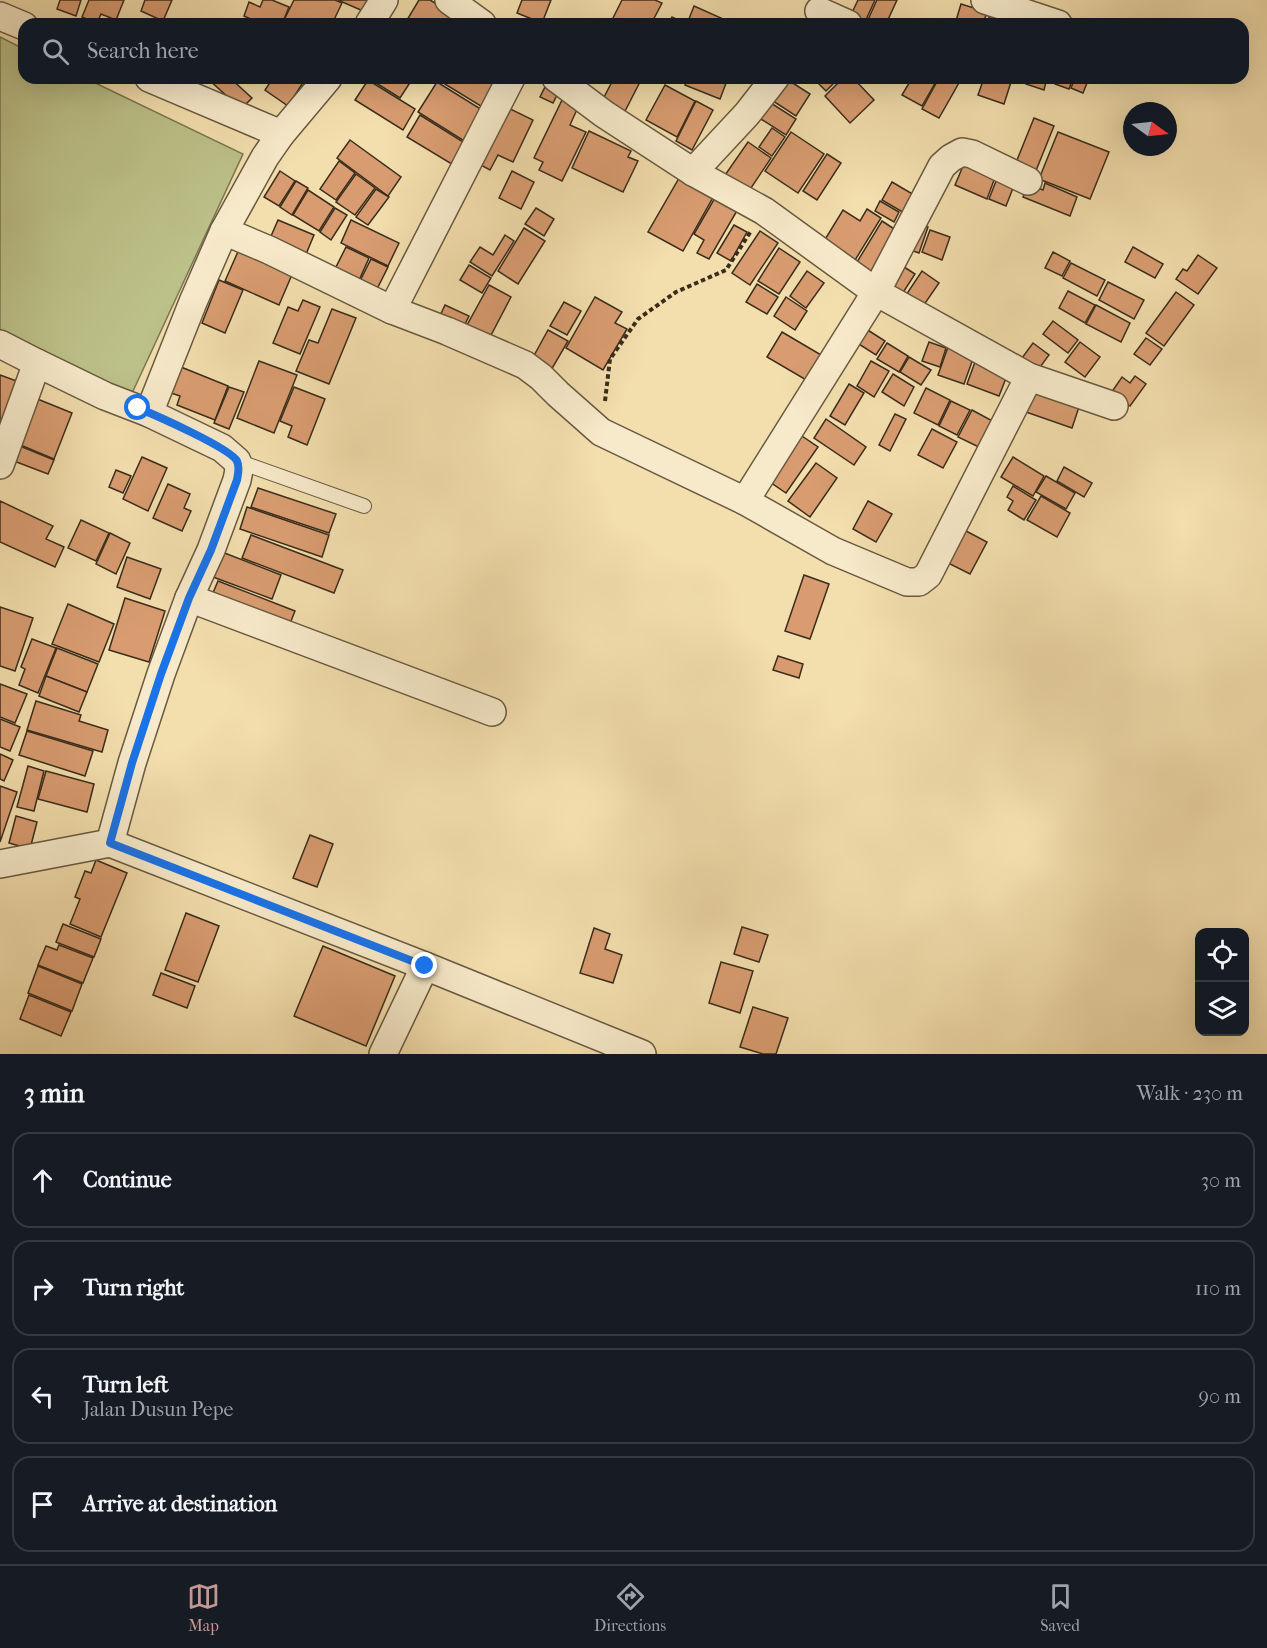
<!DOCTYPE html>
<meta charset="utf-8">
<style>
body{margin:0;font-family:"IM FELL French Canon",serif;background:#242831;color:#f1f3f6}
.controls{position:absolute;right:18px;bottom:18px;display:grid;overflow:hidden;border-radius:12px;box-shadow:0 6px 24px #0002}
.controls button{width:54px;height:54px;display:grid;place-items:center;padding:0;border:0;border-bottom:2px solid #363941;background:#171b24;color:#f1f3f6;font:30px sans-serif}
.compass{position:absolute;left:1123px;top:102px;width:54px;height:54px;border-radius:50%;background:#171b24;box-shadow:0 6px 24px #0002;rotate:105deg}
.stop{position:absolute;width:18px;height:18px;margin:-14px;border:4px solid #1a73e8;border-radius:50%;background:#fff}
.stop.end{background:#1a73e8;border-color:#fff;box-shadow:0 2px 6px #0008}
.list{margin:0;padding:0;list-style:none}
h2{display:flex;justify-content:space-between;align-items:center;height:78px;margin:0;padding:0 24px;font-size:26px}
h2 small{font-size:20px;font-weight:400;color:#9ea1a6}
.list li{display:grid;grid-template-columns:39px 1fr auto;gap:18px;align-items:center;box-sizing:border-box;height:96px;margin:0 12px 12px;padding:0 12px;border:2px solid #363941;border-radius:18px}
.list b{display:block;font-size:22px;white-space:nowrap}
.list p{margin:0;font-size:20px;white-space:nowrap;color:#9ea1a6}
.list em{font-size:20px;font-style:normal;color:#9ea1a6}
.icon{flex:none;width:33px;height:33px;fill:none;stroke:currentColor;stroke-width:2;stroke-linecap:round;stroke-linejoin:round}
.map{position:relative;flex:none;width:1267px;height:1054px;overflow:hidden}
.search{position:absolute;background:#171b24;box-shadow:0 6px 24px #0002;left:18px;right:18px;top:18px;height:66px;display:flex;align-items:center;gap:15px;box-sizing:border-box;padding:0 21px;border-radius:18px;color:#9ea1a6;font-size:22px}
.sheet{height:510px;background:#171b24}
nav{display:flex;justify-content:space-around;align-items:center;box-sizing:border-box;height:84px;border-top:2px solid #363941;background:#171b24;font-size:16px;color:#9ea1a6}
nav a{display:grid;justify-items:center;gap:3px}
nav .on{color:#c59692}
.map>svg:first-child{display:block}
.green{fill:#bcc189;stroke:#7b7752;stroke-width:1.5}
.building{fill:#d89c70;stroke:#3a2d1c;stroke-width:1.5}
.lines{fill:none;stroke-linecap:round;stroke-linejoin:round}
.service-casing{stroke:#685940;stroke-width:16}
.minor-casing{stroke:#685940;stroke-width:30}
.path{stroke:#3a2d1c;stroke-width:4;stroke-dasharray:4.5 3;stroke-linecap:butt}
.service{stroke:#f7eaca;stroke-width:14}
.minor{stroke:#f7eaca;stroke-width:27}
.route{stroke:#1a73e8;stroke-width:8}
</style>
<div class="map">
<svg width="1267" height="1054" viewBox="0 0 1267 1054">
<rect width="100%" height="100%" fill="#f3dead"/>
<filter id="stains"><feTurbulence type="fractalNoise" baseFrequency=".00333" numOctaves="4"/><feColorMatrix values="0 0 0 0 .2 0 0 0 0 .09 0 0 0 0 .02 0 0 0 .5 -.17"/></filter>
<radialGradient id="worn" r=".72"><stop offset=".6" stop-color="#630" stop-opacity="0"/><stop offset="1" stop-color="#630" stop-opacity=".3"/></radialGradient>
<!-- green -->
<polygon class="green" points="0,37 24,49 24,78 85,78 243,154 127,404 0,344"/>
<!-- building -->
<g class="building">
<polygon points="60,0 81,0 76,16 57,9"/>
<polygon points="89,0 124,0 116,20 101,14 97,23 82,17"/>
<polygon points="145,0 172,0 163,21 141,11"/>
<polygon points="263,0 272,0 289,7 282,24 262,24 244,16 249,2 260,7"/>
<polygon points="294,0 335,0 342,3 332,24 282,24"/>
<polygon points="338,0 368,0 363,11"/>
<polygon points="419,0 430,0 454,14 449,24 414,24 407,20"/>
<polygon points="522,0 551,0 542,23 517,13"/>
<polygon points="622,0 655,0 662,3 651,24 610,24"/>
<polygon points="858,0 875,0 864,24 855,24 848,21"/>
<polygon points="877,0 897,0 886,24 866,24"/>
<polygon points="961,4 987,12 983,24 955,24"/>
<polygon points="694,6 730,22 729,24 669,24 672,17 687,24"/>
<polygon points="992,8 1014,14 1011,24 987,24"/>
<polygon points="207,78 230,78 252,98 241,109"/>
<polygon points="273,78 306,78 288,106 265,90"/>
<polygon points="368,78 413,78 400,98"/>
<polygon points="435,78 503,78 484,108"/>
<polygon points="614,78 642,78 623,115 601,103"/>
<polygon points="688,78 728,78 720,99 685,85"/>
<polygon points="785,78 810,94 796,116 767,97"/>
<polygon points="813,78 839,78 826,91"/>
<polygon points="843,78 853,78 874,100 850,123 825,96"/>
<polygon points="912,78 938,78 922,106 902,95"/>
<polygon points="939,78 955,78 960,81 939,118 922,109"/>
<polygon points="984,78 998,78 1011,82 1004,104 978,95"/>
<polygon points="1027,78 1047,78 1044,90 1026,84"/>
<polygon points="1057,78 1073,78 1069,89 1055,84"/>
<polygon points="1075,78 1089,78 1083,93 1071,88"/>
<polygon points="368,80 415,109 403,130 355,100"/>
<polygon points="437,82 487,113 469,144 418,112"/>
<polygon points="665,85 695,101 677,137 646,120"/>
<polygon points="545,87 558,93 553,103 540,97"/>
<polygon points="563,98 579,105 570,125 586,132 562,181 539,170 543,162 534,158"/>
<polygon points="763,98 796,119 786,135 753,114"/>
<polygon points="696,101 713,110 692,150 676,141"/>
<polygon points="504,106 533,120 513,162 498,155 490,170 477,163"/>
<polygon points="420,115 468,145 455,166 407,137"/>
<polygon points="1034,118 1054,126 1035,173 1015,165"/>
<polygon points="772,128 785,137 772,156 759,147"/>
<polygon points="589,131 631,151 628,157 638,161 623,192 572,168"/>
<polygon points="791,132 824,154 798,193 765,171"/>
<polygon points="1058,132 1109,152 1090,199 1039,179"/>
<polygon points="350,140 401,177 388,196 337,158"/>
<polygon points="748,142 771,158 747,194 723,178"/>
<polygon points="827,154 841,163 817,200 803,191"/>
<polygon points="966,159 997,172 987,199 955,185"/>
<polygon points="339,161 355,173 336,200 320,189"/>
<polygon points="280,171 295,181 279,206 264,197"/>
<polygon points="512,171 534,182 521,209 499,198"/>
<polygon points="682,173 716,192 683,251 648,232"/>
<polygon points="356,174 375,188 355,215 336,202"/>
<polygon points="998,176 1015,183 1006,206 989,199"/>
<polygon points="296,181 308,188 292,215 280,207"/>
<polygon points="892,182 921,199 911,217 882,200"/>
<polygon points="1045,183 1077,197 1070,216 1023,197 1028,184 1043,190"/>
<polygon points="376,189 389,197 368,225 356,217"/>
<polygon points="308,190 334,207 319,231 293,215"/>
<polygon points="716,196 738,209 709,259 697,253 704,240 694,234"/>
<polygon points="880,201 899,212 894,222 875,211"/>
<polygon points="335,208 347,215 331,240 320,232"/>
<polygon points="536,208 554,219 544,236 525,224"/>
<polygon points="867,209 881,218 852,265 821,246 843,210 860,221"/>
<polygon points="278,220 314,235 304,259 268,243"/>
<polygon points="351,220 399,243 388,266 341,243"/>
<polygon points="882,221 902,234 874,280 854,267"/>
<polygon points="915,222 928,227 919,253 905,248"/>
<polygon points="734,225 747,232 731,261 717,253"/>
<polygon points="524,228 545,241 518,284 498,271"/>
<polygon points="930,230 950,237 942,260 922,252"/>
<polygon points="760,231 778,243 750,285 732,273"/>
<polygon points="505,235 514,241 492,276 470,262 480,247 493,255"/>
<polygon points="240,247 294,270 279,305 225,281"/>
<polygon points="346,247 369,258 356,287 332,275"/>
<polygon points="1133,247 1163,264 1155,278 1125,262"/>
<polygon points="779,248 800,262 779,294 758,281"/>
<polygon points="1053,252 1070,261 1062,276 1045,268"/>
<polygon points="1198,255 1217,268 1198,294 1176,279 1183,269 1187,271"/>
<polygon points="371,259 388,267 374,295 357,287"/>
<polygon points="898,263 915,274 897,302 880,291"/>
<polygon points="1071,263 1105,280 1097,296 1063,278"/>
<polygon points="469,265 491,278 482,293 460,280"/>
<polygon points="807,271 824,283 806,308 790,296"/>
<polygon points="922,271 939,283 919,312 902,301"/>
<polygon points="219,280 243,290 225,333 202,323"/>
<polygon points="1108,282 1144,300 1134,319 1099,300"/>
<polygon points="757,284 778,297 767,314 746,302"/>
<polygon points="489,285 511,297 489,339 466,327"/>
<polygon points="1068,291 1095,305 1085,323 1059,308"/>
<polygon points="1176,292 1194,305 1164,346 1146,333"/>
<polygon points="595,297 622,312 615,323 627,329 603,370 566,348"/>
<polygon points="786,297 807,311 795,330 774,316"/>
<polygon points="303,300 320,307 300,354 273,343 288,307 298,311"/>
<polygon points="564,302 581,311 567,335 550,326"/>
<polygon points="445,305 469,316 461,332 438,320"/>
<polygon points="1096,305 1130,323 1121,342 1086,324"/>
<polygon points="332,309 356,318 329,384 296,371 309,340 318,343"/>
<polygon points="1053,321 1078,340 1068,353 1043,334"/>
<polygon points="863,327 885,341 876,355 854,341"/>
<polygon points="548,330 568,341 550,372 531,361"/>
<polygon points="782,332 828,359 813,384 767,357"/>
<polygon points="1146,338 1162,349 1150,365 1134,354"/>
<polygon points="929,342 946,348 940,367 922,361"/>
<polygon points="1080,342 1100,357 1085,377 1065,362"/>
<polygon points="887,343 908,356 899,372 877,359"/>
<polygon points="1033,343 1049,355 1035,374 1019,362"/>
<polygon points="948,347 974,356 964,384 938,375"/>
<polygon points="909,357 931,370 921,385 900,372"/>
<polygon points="259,361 297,375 274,433 237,418"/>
<polygon points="871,361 889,371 874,397 857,386"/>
<polygon points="975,362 1008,373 999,396 967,384"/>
<polygon points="181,367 228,386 215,420 177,405 180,396 171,393"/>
<polygon points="893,374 914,387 904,406 882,392"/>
<polygon points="0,375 22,383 7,425 0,423"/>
<polygon points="1135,376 1146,384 1130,406 1111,393 1122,377 1130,383"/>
<polygon points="849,384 864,393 845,425 830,416"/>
<polygon points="1036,385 1081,401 1072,428 1026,412"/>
<polygon points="229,387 244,392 229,429 214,423"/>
<polygon points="294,387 325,399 307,445 288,437 292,426 280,421"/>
<polygon points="926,388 950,400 938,425 914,413"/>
<polygon points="35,398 72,413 54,459 18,444"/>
<polygon points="951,401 970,410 957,435 939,426"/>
<polygon points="972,410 1000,425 987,451 958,437"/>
<polygon points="895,414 906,419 890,451 879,445"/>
<polygon points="826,419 866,447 854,465 814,438"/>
<polygon points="932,429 957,442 943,468 918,455"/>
<polygon points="799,434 818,447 786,493 767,480"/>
<polygon points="20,446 54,460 48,474 14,461"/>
<polygon points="142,457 167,468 148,511 123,499"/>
<polygon points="1013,457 1044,476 1033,496 1001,477"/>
<polygon points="816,463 837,478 810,517 788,501"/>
<polygon points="1064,467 1092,483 1084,497 1057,481"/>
<polygon points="116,470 131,476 123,493 109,487"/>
<polygon points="1046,476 1075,493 1066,509 1036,492"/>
<polygon points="168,484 190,494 184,508 191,511 182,531 153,518"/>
<polygon points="1013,486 1036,500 1024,520 1008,510 1013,501 1007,497"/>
<polygon points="258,488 336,514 329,533 251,507"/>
<polygon points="1041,496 1070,513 1057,537 1027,520"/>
<polygon points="0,501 53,526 46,539 64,547 55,567 0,542"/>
<polygon points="868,501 892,514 876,542 853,529"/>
<polygon points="247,507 329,535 322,557 240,529"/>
<polygon points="81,520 109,533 96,561 68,548"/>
<polygon points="966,531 987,542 970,574 948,563"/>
<polygon points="110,533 130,543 116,574 96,564"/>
<polygon points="251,535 343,570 334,593 242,558"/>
<polygon points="222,552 281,575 272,599 213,577"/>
<polygon points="127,557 161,569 150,599 117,587"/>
<polygon points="804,575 829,584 810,639 785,631"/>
<polygon points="218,581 295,611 287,631 210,600"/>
<polygon points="125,598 165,611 149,662 109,650"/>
<polygon points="68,604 114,624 99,662 52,644"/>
<polygon points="0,607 33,618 15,671 0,666"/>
<polygon points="32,639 56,648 38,693 19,685 25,669 21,667"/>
<polygon points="57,648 98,664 87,692 46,676"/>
<polygon points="778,656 803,664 799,678 773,670"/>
<polygon points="46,676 87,692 79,712 39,696"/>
<polygon points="0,684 27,694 15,723 0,717"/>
<polygon points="36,701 81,715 79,721 108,730 102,752 27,730"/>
<polygon points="0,719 20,727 10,751 0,747"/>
<polygon points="27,731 93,751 85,776 19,755"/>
<polygon points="0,754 13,760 4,781 0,779"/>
<polygon points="28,766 44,771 34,811 17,807"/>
<polygon points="46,771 94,784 87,812 38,799"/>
<polygon points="0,786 17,792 0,842"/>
<polygon points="16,816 37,822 30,849 9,843"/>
<polygon points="310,835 333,844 317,887 293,878"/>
<polygon points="96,860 127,873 101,937 70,924 80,899 75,897 85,871 91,873"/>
<polygon points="186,913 219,926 198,982 165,970"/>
<polygon points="63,924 101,939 94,957 56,942"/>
<polygon points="742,927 768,935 759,962 734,954"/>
<polygon points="594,928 610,934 605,949 622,955 613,983 580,973"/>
<polygon points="59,945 93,958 83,983 38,965 46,946 57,950"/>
<polygon points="323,946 395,976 366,1046 294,1016"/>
<polygon points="721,962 753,971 740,1013 709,1003"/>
<polygon points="38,966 82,984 72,1011 28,993"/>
<polygon points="161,973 195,986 187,1008 153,995"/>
<polygon points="29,995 71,1012 61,1036 20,1019"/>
<polygon points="753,1007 788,1018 776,1054 763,1054 740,1047"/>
</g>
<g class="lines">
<!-- service casing -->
<g class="service-casing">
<polyline id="service" points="237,461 364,506"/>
</g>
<!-- minor casing -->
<g class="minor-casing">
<g id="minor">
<polyline points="449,0 482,24"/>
<polyline points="985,0 1058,24"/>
<polyline points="819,11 848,24"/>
<polyline points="0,16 24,26"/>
<polyline points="369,24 384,0"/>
<polyline points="149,78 281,134"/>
<polyline points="556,78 604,114 693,172 764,211 876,292 1029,377 1114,406"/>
<polyline points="693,172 747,114 775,78"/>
<polyline points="224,231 269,250 392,310 447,331 525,365 541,377 558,394 601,432 745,501 833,551 907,582 919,582 928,575 1029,377"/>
<polyline points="392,310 511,78"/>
<polyline points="0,344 37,363 105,396 149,413 222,448 237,461 239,470 237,480 211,550 189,598 161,674 132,763 110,843"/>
<polyline points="149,413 193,302 224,231 265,157 281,134 328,78"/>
<polyline points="0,465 37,363"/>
<polyline points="745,501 876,292 942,166 951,158 962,152 972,154 1028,181"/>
<polyline points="189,598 492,712"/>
<polyline points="0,864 110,843 425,966 642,1054"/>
<polyline points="383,1054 425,966"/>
</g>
</g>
<!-- path -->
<polyline class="path" points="605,401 610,359 638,319 676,292 726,270 751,231"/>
<!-- service -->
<use href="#service" class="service"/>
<!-- minor -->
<use href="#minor" class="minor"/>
</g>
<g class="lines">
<!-- route -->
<path class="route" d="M 138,408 C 155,415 230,448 237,461 C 240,467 238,474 237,480 L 211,550 L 189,598 L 161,674 L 132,763 L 110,843 L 425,966"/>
</g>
<rect width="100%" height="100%" filter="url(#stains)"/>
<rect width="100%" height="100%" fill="url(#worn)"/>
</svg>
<div class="controls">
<button><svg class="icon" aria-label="locate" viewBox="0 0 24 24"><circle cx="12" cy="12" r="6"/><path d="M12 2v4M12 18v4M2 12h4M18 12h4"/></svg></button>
<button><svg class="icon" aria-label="layers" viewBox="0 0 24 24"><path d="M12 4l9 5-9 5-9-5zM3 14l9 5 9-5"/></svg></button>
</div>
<svg class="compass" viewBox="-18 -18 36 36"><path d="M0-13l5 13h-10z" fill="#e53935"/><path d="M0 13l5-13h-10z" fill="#9ea1a6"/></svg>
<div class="stop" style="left:138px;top:408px"></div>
<div class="stop end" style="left:425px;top:966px"></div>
<div class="search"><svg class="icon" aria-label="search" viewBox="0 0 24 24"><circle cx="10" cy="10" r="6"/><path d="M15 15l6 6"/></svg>Search here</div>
</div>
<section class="sheet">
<h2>3 min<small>Walk · 230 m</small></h2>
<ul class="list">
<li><svg class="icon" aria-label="ahead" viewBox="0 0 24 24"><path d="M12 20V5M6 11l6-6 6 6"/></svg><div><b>Continue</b></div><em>30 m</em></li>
<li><svg class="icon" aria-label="right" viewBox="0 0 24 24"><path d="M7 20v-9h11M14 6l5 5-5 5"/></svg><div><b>Turn right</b></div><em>110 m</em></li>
<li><svg class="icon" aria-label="left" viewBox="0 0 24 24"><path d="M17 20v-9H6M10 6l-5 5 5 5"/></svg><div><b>Turn left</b><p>Jalan Dusun Pepe</p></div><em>90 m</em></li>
<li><svg class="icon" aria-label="arrive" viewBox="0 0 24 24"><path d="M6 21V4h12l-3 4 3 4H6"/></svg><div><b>Arrive at destination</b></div></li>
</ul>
</section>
<nav>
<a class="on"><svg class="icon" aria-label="map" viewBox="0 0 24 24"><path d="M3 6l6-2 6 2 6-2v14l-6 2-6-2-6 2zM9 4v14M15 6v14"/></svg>Map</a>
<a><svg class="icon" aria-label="directions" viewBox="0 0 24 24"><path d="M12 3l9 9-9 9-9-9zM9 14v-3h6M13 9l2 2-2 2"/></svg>Directions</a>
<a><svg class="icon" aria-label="saved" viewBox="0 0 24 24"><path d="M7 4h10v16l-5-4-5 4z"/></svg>Saved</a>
</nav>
